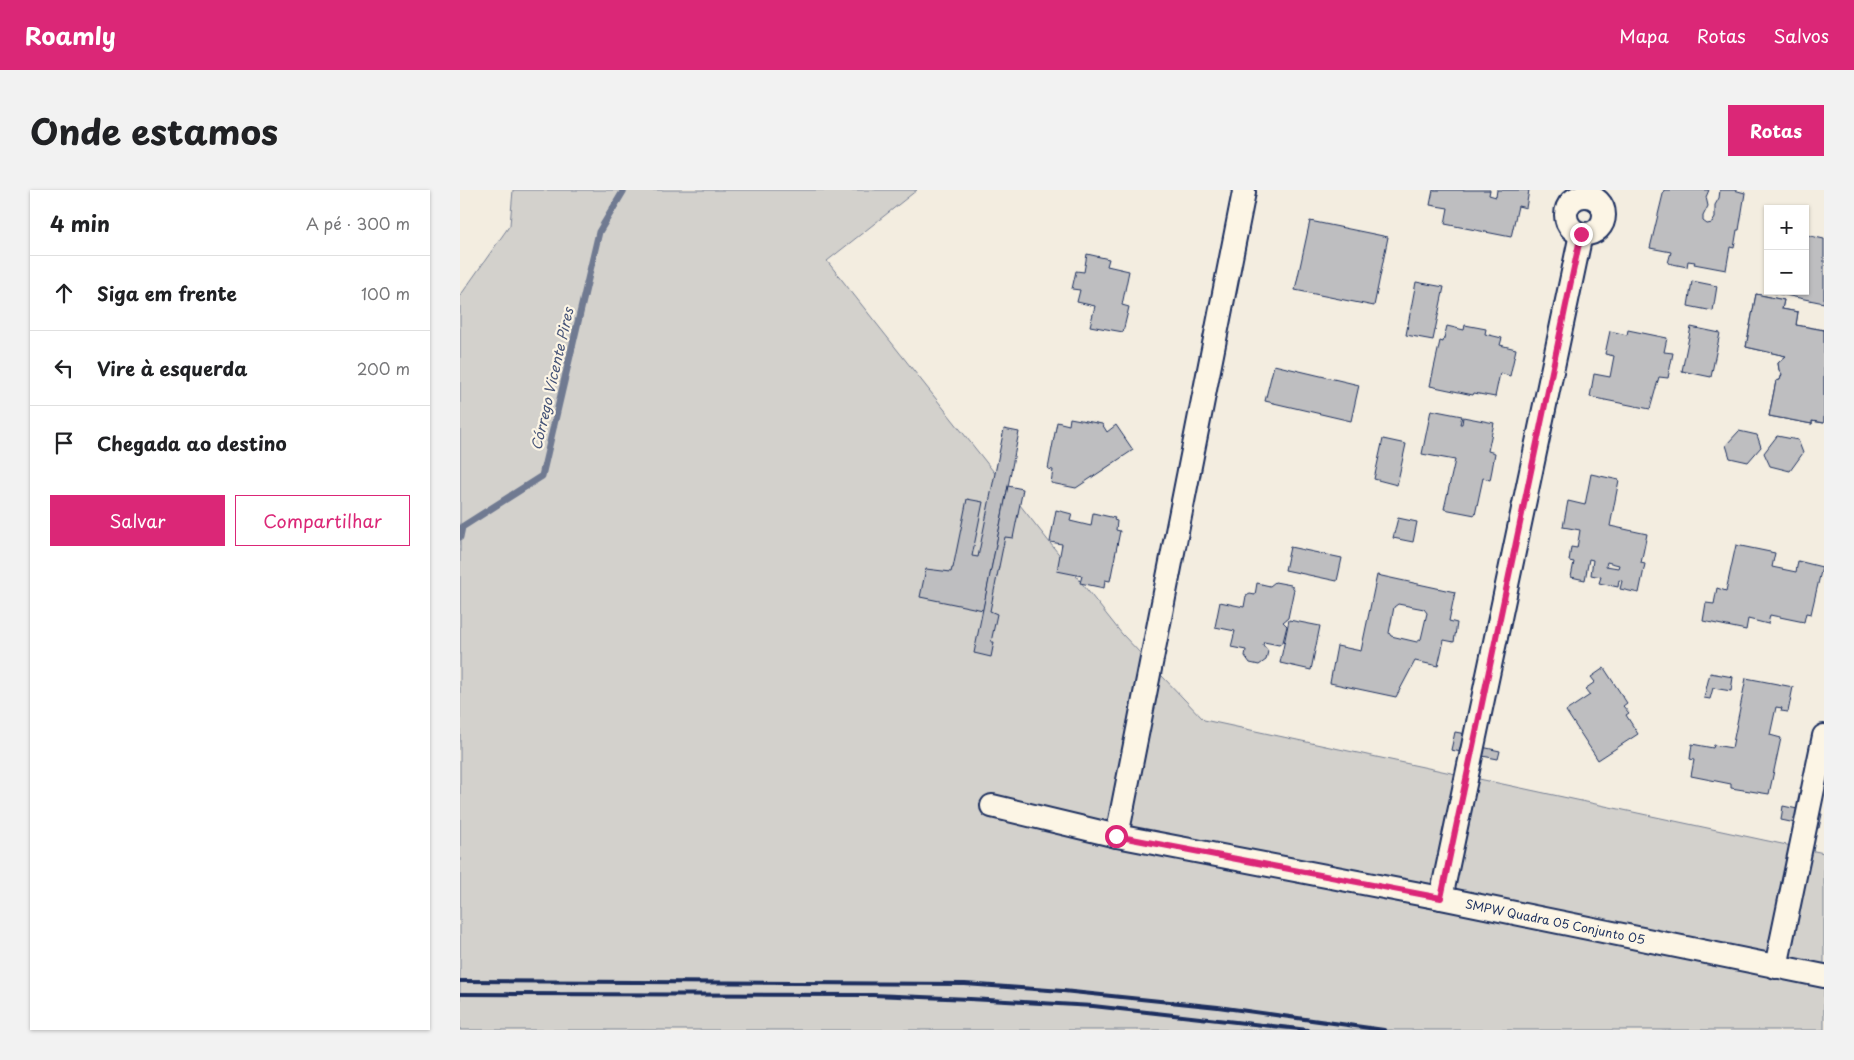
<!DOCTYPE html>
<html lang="pt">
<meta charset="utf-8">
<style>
body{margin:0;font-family:"Playpen Sans",sans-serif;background:#f2f2f2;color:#202124}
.controls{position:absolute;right:15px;top:15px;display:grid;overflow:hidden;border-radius:0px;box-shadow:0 1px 4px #0004}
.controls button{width:45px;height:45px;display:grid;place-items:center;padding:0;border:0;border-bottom:1px solid #e0e0e0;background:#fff;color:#202124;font:25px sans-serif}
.stop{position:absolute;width:15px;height:15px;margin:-11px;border:4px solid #db2777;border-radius:50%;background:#fff}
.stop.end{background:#db2777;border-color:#fff;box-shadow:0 1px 5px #0008}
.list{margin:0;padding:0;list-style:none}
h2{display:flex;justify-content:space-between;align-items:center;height:65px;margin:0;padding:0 20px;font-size:21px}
h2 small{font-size:16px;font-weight:400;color:#757577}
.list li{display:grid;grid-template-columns:32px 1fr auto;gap:15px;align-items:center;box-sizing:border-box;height:75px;padding:0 20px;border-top:1px solid #e0e0e0}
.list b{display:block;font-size:19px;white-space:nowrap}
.list em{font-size:16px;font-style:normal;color:#757577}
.actions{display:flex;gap:10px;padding:15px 20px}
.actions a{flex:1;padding:11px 0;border:1px solid #db2777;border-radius:0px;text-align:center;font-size:18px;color:#db2777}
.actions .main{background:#db2777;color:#fff}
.icon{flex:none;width:28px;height:28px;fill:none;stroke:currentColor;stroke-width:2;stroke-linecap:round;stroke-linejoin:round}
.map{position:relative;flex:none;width:1364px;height:840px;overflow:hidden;border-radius:0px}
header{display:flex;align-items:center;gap:30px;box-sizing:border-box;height:70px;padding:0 25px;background:#db2777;color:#fff}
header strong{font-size:24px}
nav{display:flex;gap:28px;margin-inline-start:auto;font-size:18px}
.intro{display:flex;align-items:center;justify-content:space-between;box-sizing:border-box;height:120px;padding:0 30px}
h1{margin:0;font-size:35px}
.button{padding:12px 22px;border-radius:0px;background:#db2777;color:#fff;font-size:18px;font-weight:700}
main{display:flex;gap:30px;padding:0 30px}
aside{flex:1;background:#fff;border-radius:0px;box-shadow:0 1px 4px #0004}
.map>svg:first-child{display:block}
.green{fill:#d3d1cc;stroke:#778095}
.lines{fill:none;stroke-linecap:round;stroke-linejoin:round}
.stream{stroke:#707a91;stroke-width:7}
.building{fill:#bebec0;stroke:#1b2f5e;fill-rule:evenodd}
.street-casing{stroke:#1b2f5e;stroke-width:26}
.street{stroke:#fcf5e5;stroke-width:22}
.rail{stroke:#1b2f5e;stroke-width:4}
.route{stroke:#db2777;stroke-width:6}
.labels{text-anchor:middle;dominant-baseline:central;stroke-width:4.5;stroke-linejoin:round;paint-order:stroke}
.street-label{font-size:12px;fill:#1b2f5e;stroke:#fcf5e5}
.water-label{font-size:14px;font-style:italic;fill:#465478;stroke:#fcf5e5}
</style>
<header>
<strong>Roamly</strong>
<nav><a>Mapa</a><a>Rotas</a><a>Salvos</a></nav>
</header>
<div class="intro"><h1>Onde estamos</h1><a class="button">Rotas</a></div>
<main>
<aside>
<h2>4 min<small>A pé · 300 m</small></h2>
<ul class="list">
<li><svg class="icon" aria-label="ahead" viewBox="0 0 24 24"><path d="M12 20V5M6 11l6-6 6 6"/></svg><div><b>Siga em frente</b></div><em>100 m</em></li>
<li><svg class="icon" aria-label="left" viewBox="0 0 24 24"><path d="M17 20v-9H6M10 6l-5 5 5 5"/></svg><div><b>Vire à esquerda</b></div><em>200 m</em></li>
<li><svg class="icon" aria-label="arrive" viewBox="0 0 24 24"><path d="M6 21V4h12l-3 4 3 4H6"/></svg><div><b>Chegada ao destino</b></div></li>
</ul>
<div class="actions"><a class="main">Salvar</a><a>Compartilhar</a></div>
</aside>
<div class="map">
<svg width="1364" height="840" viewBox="0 0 1364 840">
<rect width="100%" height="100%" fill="#f3ede0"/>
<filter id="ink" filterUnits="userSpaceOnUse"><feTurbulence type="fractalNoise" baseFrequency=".02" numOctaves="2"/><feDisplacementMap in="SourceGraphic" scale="10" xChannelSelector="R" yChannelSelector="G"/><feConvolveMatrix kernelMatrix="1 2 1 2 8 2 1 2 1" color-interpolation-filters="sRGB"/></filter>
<g filter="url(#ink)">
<!-- green -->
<polygon class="green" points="53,0 457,0 367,71 662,444 744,530 1364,663 1364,840 0,840 0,106 50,35"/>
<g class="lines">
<!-- stream -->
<polyline class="stream" points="0,347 2,337 82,286 139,42 164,0"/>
</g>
<!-- building -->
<g class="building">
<polygon points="973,0 1030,0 1029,5 1036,7 1037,0 1069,0 1066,18 1058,16 1051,47 985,34 988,18 970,15"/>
<polygon points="1204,0 1249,0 1246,7 1248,16 1243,26 1243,31 1247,34 1252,33 1255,28 1255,15 1259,8 1260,0 1274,0 1285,3 1279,40 1277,40 1274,58 1270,57 1266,80 1234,74 1235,72 1228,71 1227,77 1208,73 1211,62 1190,58"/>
<polygon points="850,31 928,47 914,116 835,100"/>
<polygon points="1346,45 1364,49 1364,113 1305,101 1308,85 1308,101 1345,101"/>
<polygon points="627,64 649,69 647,76 669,81 662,115 669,117 663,142 630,136 635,116 617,112 620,100 612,99 616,81 624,82"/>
<polygon points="1232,91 1257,96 1253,121 1228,116"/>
<polygon points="956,92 984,97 973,150 946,145"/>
<path d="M 1296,104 L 1324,110 L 1322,119 L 1338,122 L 1336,135 L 1364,140 L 1364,233 L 1352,231 L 1352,234 L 1309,226 L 1316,191 L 1320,190 L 1322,184 L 1319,180 L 1318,173 L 1326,166 L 1286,157 ZM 1348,187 L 1356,189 L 1355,194 L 1346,192 Z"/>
<polygon points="1296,104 1324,110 1322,119 1338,122 1336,135 1364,140 1364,233 1352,231 1352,234 1309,226 1316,191 1320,190 1322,184 1319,180 1318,173 1326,166 1286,157"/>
<polygon points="1005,135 1026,139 1025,144 1042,148 1040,155 1056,159 1050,186 1040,183 1035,207 1014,203 1013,205 970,196 980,151 983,152 987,136 1004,140"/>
<polygon points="1231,137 1260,143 1251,187 1222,181"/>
<polygon points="1168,140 1207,148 1204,162 1213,163 1208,188 1199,187 1190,219 1130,207 1134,184 1150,187 1154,166 1145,164 1150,141 1167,145"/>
<polygon points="814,175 899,195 891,231 805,211"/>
<polygon points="971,220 1002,226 1000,234 1002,234 1003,227 1034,233 1028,261 1035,263 1032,280 1030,290 1023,288 1015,325 984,319 995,270 962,264"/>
<polygon points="610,228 642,234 647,242 656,235 673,260 616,298 591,293 593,280 588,279 597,232 609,235"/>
<polygon points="544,239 559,242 523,420 460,407 466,379 491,382 492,378 493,378 507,309 523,312 512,366 518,367"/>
<polygon points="1279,241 1297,245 1301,257 1288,272 1270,268 1266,255"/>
<polygon points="1317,246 1338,250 1343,263 1330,281 1310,276 1304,263"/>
<polygon points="923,249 946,254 937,295 914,289"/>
<path d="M 1131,284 L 1159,290 L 1150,336 L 1187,344 L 1181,373 L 1185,374 L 1179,403 L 1160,399 L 1162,391 L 1159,390 L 1158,397 L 1139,393 L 1141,387 L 1131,385 L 1133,370 L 1129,369 L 1125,390 L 1111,387 L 1114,372 L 1109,371 L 1111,357 L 1117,358 L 1120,340 L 1103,337 L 1108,311 L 1125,315 ZM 1147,372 L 1159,375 L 1158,378 L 1146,376 Z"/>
<polygon points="548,296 563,299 553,348 545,347 530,421 537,424 531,452 534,452 531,467 514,463"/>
<polygon points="596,320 612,324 610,331 631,336 633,323 655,328 654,330 657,331 656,340 660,341 650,391 645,390 644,398 620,393 622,386 597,381 602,354 590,352"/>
<polygon points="938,328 957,332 953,352 933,348"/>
<polygon points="1276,355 1315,363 1312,377 1336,382 1338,371 1362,377 1351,424 1346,423 1344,432 1310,425 1308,434 1288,429 1286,440 1243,431 1246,413 1254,414 1257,398 1266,401"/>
<polygon points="830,357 882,368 877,391 825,380"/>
<path d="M 917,385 L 995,402 L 989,431 L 997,433 L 994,452 L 984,450 L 978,476 L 955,471 L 936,507 L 870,493 L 877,456 L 901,461 ZM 938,414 L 964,419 L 967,423 L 961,449 L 957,452 L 931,446 L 929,443 L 934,417 Z"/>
<polygon points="815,392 831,395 834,399 828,428 823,432 827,436 823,452 819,455 804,452 803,455 808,461 806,470 799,475 790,473 785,466 786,460 771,457 775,441 755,437 760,412 784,417 786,406 790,404 795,405 797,393 810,396"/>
<polygon points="829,430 860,436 851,480 820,473"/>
<polygon points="1144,478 1167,513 1163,516 1169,523 1166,525 1178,544 1138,570 1106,521 1130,505 1125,499 1135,492 1131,487"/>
<polygon points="1250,483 1273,487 1271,501 1253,498 1250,509 1244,508"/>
<polygon points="1286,488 1333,497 1328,522 1321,521 1322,518 1316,517 1310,545 1321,548 1309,604 1271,598 1271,594 1231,586 1234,570 1230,569 1232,554 1253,558 1254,555 1272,558"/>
<polygon points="995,542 1006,544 1004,553 1040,561 1038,569 991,560"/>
<polygon points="1323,616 1362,624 1359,638 1321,630"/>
</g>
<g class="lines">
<!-- street casing -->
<g class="street-casing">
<g id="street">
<circle cx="1125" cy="25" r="19"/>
<path id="s1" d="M 532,616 L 657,646 L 981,708 L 1364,786"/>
<polyline points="657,646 784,2"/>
<polyline points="981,708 1121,44"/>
<polyline points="1316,777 1364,546"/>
</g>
</g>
<!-- street -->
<use href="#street" class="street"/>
<!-- rail -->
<g class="rail">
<polyline points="0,791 505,794 603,801 758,817 924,840"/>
<polyline points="0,804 413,805 510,809 633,816 848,840"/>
</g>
</g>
</g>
<g class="lines" filter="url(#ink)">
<!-- route -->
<polyline class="route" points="656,646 981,708 1121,44"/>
</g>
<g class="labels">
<!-- street labels -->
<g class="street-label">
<text stroke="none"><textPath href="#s1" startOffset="575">SMPW Quadra 05 Conjunto 05</textPath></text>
</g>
<!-- water labels -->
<g class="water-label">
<text transform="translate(92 189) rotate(-77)">Córrego Vicente Pires</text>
</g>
</g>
</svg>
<div class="controls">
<button>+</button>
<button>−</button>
</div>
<div class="stop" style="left:656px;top:646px"></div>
<div class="stop end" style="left:1121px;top:44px"></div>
</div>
</main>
